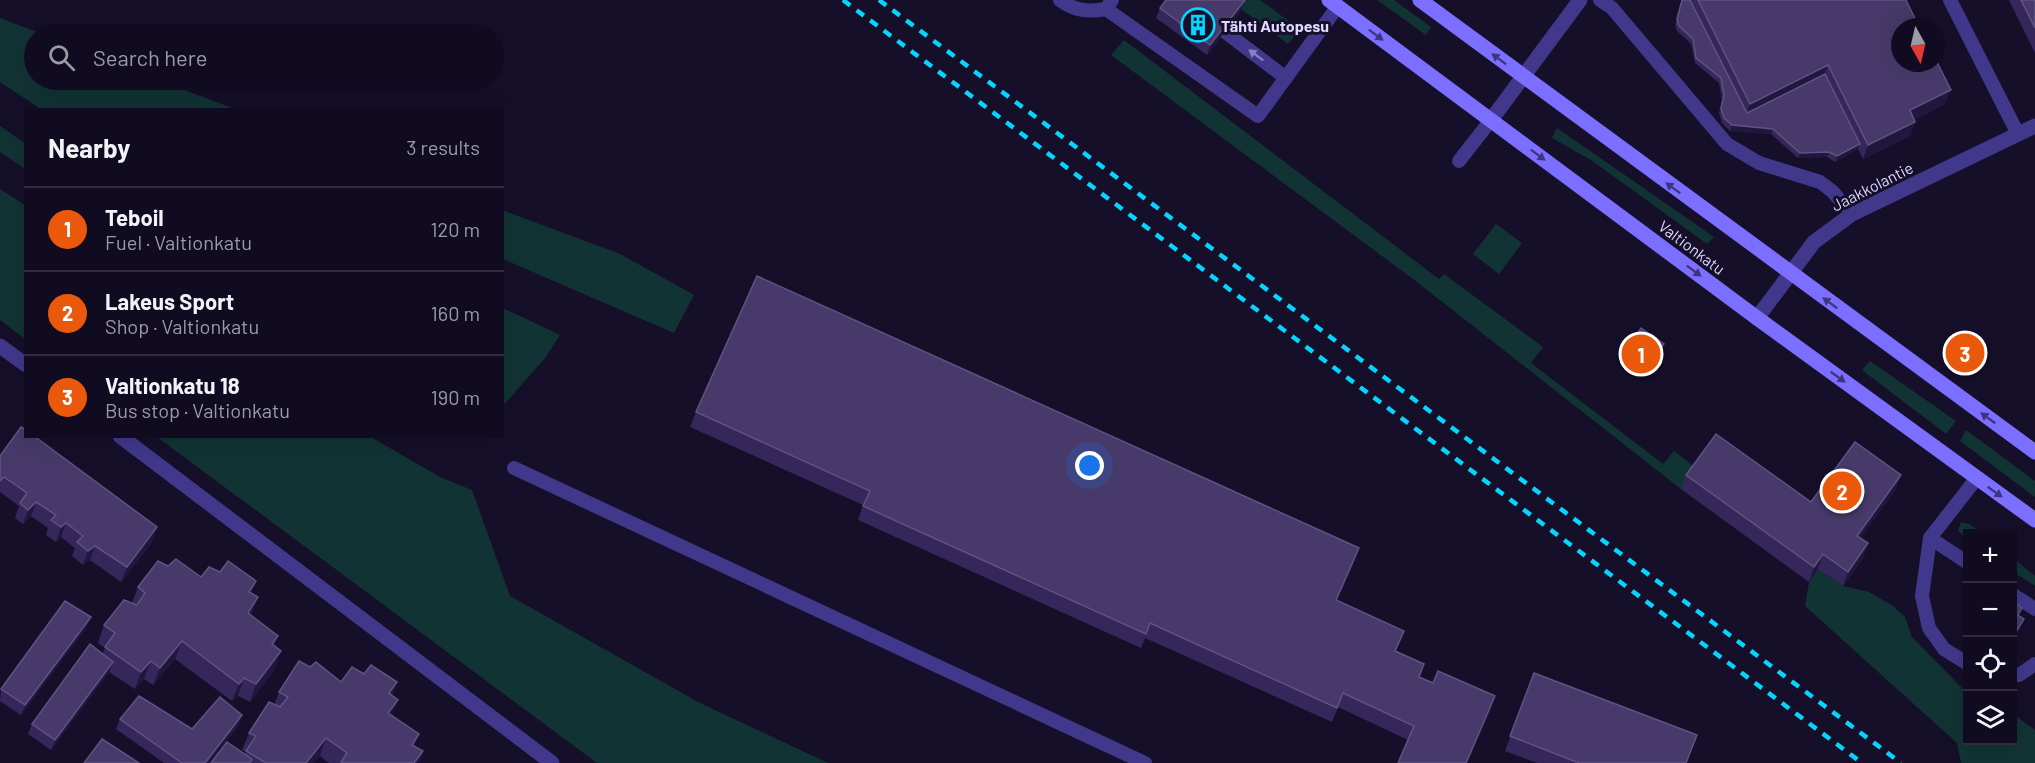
<!DOCTYPE html>
<meta charset="utf-8">
<style>
body{margin:0;font-family:Barlow,sans-serif;background:#1e192d;color:#f1f3f6}
.controls{position:absolute;right:18px;bottom:18px;display:grid;overflow:hidden;border-radius:0px;box-shadow:0 6px 24px #0002}
.controls button{width:54px;height:54px;display:grid;place-items:center;padding:0;border:0;border-bottom:2px solid #302b3e;background:#100b20;color:#f1f3f6;font:30px sans-serif}
.compass{position:absolute;left:1891px;top:18px;width:54px;height:54px;border-radius:50%;background:#100b20;box-shadow:0 6px 24px #0002;rotate:172deg}
.you{position:absolute;left:1090px;top:466px;width:21px;height:21px;margin:-15px;border:4px solid #fff;border-radius:50%;background:#1a73e8;box-shadow:0 0 0 9px #1a73e833}
.badge{display:grid;place-items:center;width:39px;height:39px;border-radius:50%;background:#ea580c;color:#fff;font-size:20px;font-weight:700}
.pin{position:absolute;translate:-50% -50%;border:3px solid #fff;box-shadow:0 2px 6px #0006}
.list{margin:0;padding:0;list-style:none}
h2{display:flex;justify-content:space-between;align-items:center;height:78px;margin:0;padding:0 24px;font-size:26px}
h2 small{font-size:20px;font-weight:400;color:#9c9ba5}
.list li{display:grid;grid-template-columns:39px 1fr auto;gap:18px;align-items:center;box-sizing:border-box;height:84px;padding:0 24px;border-top:2px solid #302b3e}
.list b{display:block;font-size:22px;white-space:nowrap}
.list p{margin:0;font-size:20px;white-space:nowrap;color:#9c9ba5}
.list em{font-size:20px;font-style:normal;color:#9c9ba5}
.icon{flex:none;width:33px;height:33px;fill:none;stroke:currentColor;stroke-width:2;stroke-linecap:round;stroke-linejoin:round}
.map{position:relative;flex:none;width:2035px;height:763px;overflow:hidden}
.search{position:absolute;background:#100b20;box-shadow:0 6px 24px #0002;left:24px;top:24px;width:480px;height:66px;display:flex;align-items:center;gap:15px;box-sizing:border-box;padding:0 21px;border-radius:33px;color:#9c9ba5;font-size:22px}
.panel{position:absolute;background:#100b20;box-shadow:0 6px 24px #0002;left:24px;top:108px;width:480px;height:330px;border-radius:0px}
.map>svg:first-child{display:block}
.green{fill:#123334}
.lines{fill:none;stroke-linecap:round;stroke-linejoin:round}
.service{stroke:#41388b;stroke-width:14}
.minor{stroke:#41388b;stroke-width:15}
.secondary{stroke:#7c6fff;stroke-width:15}
.rail{stroke:#04d6ff;stroke-width:4.5;stroke-dasharray:9 8;stroke-linecap:butt}
.wall{fill:#352759}
.shaded-wall{fill:#21163e}
.building{fill:#473a6a;stroke:#5f5382;stroke-width:1.5}
.oneway{fill:#3f357f}
.oneway2{fill:#8880bf}
.labels{text-anchor:middle;dominant-baseline:central;stroke-width:6;stroke-linejoin:round;paint-order:stroke}
.poi-label{font-size:16px;font-weight:bold;fill:#dfd8ff;stroke:#160f2a;text-anchor:start}
.street-label{font-size:16px;fill:#dfd8ff;stroke:#160f2a}
</style>
<div class="map">
<svg width="2035" height="763" viewBox="0 0 2035 763">
<rect width="100%" height="100%" fill="#160f2a"/>
<!-- green -->
<g class="green">
<polygon points="1229,0 1260,0 1300,29 1288,44"/>
<polygon points="1377,0 1394,0 1431,27 1426,35"/>
<polygon points="0,18 42,34 34,34 34,80 158,80 235,109 41,109 0,82"/>
<polygon points="1124,40 1439,279 1444,274 1543,347 1531,363 1663,464 1674,451 1696,468 1681,489 1413,279 1111,55"/>
<polygon points="0,126 25,143 25,169 0,152"/>
<polygon points="1557,128 1714,237 1707,244 1591,160 1552,138"/>
<polygon points="0,189 25,205 25,339 0,320"/>
<polygon points="502,210 620,254 694,295 674,333 503,259"/>
<polygon points="1496,224 1522,243 1499,274 1473,254"/>
<polygon points="503,308 560,335 545,358 503,406"/>
<polygon points="1870,361 1956,421 1946,434 1862,370"/>
<polygon points="1966,430 2035,481 2035,497 1960,441"/>
<polygon points="157,437 371,437 440,477 472,490 510,596 700,703 828,763 597,763"/>
<polygon points="1961,522 1969,524 1983,533 1968,534 1967,539 1958,531"/>
<polygon points="2012,557 2035,576 2035,586 2013,572"/>
<polygon points="1818,569 1843,586 1869,592 1893,606 1905,617 1912,637 1967,693 1968,740 2012,740 2013,714 2035,730 2035,763 1961,763 1957,743 1805,606 1809,582"/>
</g>
<g class="lines">
<!-- service -->
<g class="service">
<path d="M 1060,0 C 1075,11 1088,12 1106,9 L 1112,0"/>
<polyline points="1183,0 1286,78"/>
<polyline points="1600,0 1612,8 1727,144 1759,163 1820,182 1832,191 1852,214"/>
<polyline points="1950,0 2018,134"/>
<polyline points="1106,9 1258,116 1338,6"/>
<polyline points="1459,161 1491,120"/>
<polyline points="514,468 1145,763"/>
<polyline points="1930,538 1968,563"/>
<polyline points="2012,594 2035,609"/>
<polyline points="1968,664 1944,649 1929,628 1922,596 1930,538 1976,479"/>
<polyline points="2012,675 2019,675 2035,664"/>
</g>
<!-- minor -->
<g class="minor">
<polyline points="1491,120 1580,0"/>
<polyline points="1757,318 1814,242 1852,214 2035,126"/>
<polyline points="0,346 26,365"/>
<polyline points="120,436 552,763"/>
</g>
<!-- secondary -->
<g class="secondary">
<polyline points="1329,0 1757,318 2035,520"/>
<polyline points="1420,0 2035,452"/>
</g>
<!-- rail -->
<g class="rail">
<polyline points="843,0 1862,763"/>
<polyline points="879,0 1901,763"/>
</g>
</g>
<!-- wall -->
<g class="wall">
<polygon points="1245,0 1241,10 1207,55 1156,18 1160,8"/>
<polygon points="1682,0 1906,0 1945,104 1914,120 1915,122 1910,136 1863,159 1858,149 1835,162 1827,157 1798,158 1771,134 1730,131 1722,123 1719,113 1722,100 1719,83 1695,63 1691,44 1677,31 1675,25"/>
<polygon points="2009,0 2035,0 2035,53"/>
<polygon points="1662,349 1644,375 1621,359 1623,354"/>
<polygon points="696,412 1359,548 1354,562 1337,600 1404,631 1396,651 1420,677 1490,711 1467,763 1398,763 1408,740 1338,707 1332,722 1145,638 1141,648 858,520 863,505 690,427"/>
<polygon points="0,456 152,542 121,582 90,560 83,565 72,556 75,548 61,537 56,542 46,535 48,528 31,516 23,524 15,518 19,506 0,492"/>
<polygon points="1686,475 1811,502 1896,489 1860,538 1868,543 1863,558 1843,586 1818,569 1809,582 1681,489"/>
<polygon points="168,566 252,593 251,615 278,636 274,646 275,669 250,702 238,696 232,701 175,659 153,685 144,679 135,689 109,672 51,750 28,734 32,724 102,654 105,648 98,643 104,625 132,603 138,587"/>
<polygon points="87,627 21,715 0,701 1,689"/>
<polygon points="310,667 341,682 364,674 397,682 392,696 392,716 415,747 423,751 419,763 329,763 320,756 314,763 211,763 245,755 246,752 242,750 249,733 274,705 279,692"/>
<polygon points="1534,673 1686,763 1537,763 1505,751"/>
<polygon points="120,719 192,729 239,725 209,763 164,763 116,729"/>
</g>
<!-- shaded-wall -->
<g class="shaded-wall">
<polygon points="1245,0 1241,10 1207,55 1210,45"/>
<polygon points="1828,65 1823,79 1745,118 1750,104"/>
<polygon points="1951,90 1945,104 1904,125 1910,110"/>
<polygon points="1915,122 1910,136 1863,159 1868,145"/>
<polygon points="1732,125 1773,129 1771,134 1730,131"/>
<polygon points="1860,144 1858,149 1835,162 1837,156"/>
<polygon points="1829,152 1827,157 1798,158 1800,153"/>
<polygon points="1664,344 1662,349 1644,375 1646,370"/>
<polygon points="1901,475 1896,489 1852,550 1857,536"/>
<polygon points="36,502 31,516 23,524 28,510"/>
<polygon points="66,523 61,537 56,542 61,527"/>
<polygon points="157,527 152,542 121,582 127,567"/>
<polygon points="1868,543 1863,558 1843,586 1848,572"/>
<polygon points="95,546 90,560 83,565 88,551"/>
<polygon points="1359,548 1354,562 1330,614 1336,600"/>
<polygon points="1823,554 1818,569 1809,582 1814,567"/>
<polygon points="256,581 250,598 249,592"/>
<polygon points="258,597 252,615 242,630 248,613"/>
<polygon points="91,617 87,627 21,715 25,705"/>
<polygon points="2024,619 2022,624 2013,640 2013,637"/>
<polygon points="278,636 272,653 272,644"/>
<polygon points="182,641 175,659 153,685 160,668"/>
<polygon points="281,651 275,669 250,702 256,684"/>
<polygon points="151,661 144,679 135,689 141,672"/>
<polygon points="113,662 109,673 51,750 55,740"/>
<polygon points="244,678 238,696 232,701 239,684"/>
<polygon points="397,682 391,700 389,693"/>
<polygon points="1495,696 1490,711 1467,763 1466,763"/>
<polygon points="398,700 391,718 388,713"/>
<polygon points="242,715 239,725 209,763 205,763"/>
<polygon points="419,734 413,752 412,745"/>
<polygon points="326,738 320,756 314,763 306,763"/>
<polygon points="423,751 419,763 414,763"/>
</g>
<!-- building -->
<g class="building">
<polygon points="1166,0 1245,0 1210,45 1160,8"/>
<polygon points="1682,0 1690,0 1747,113 1825,74 1860,144 1837,156 1829,152 1800,153 1773,129 1732,125 1724,118 1721,108 1724,95 1721,78 1696,58 1693,39 1679,26 1677,19"/>
<polygon points="1698,0 1906,0 1919,27 1900,27 1900,63 1936,63 1936,60 1951,90 1910,110 1915,122 1868,145 1828,65 1750,104"/>
<polygon points="2021,0 2035,0 2035,28"/>
<polygon points="757,276 1359,548 1336,600 1404,631 1395,651 1424,664 1419,677 1433,683 1438,671 1495,696 1466,763 1398,763 1414,726 1343,693 1337,708 1150,623 1146,634 863,506 870,491 696,412"/>
<polygon points="1641,328 1664,344 1646,370 1623,354"/>
<polygon points="21,427 26,430 26,436 34,436 157,527 127,567 95,546 88,551 77,542 83,536 66,523 61,527 51,520 56,515 36,502 28,510 20,503 27,493 4,477 0,481 0,456"/>
<polygon points="1716,434 1811,502 1855,442 1901,475 1857,536 1868,543 1848,572 1823,554 1814,567 1686,475"/>
<polygon points="176,559 201,577 209,567 220,572 228,561 256,581 249,592 258,597 248,613 278,636 272,644 281,651 256,684 244,678 239,684 182,641 160,668 151,661 141,672 105,647 115,633 104,625 124,600 137,605 145,593 138,587 158,561 168,566"/>
<polygon points="65,601 91,617 25,705 1,689"/>
<polygon points="2013,601 2022,608 2018,615 2024,619 2013,637"/>
<polygon points="90,644 113,662 55,740 32,724"/>
<polygon points="299,661 310,667 316,662 341,682 352,667 364,674 371,665 397,682 389,693 398,700 388,713 419,734 412,745 423,751 414,763 343,763 341,762 347,753 326,738 306,763 266,763 246,751 256,736 249,733 269,702 280,707 288,697 279,692"/>
<polygon points="1534,673 1697,735 1686,763 1579,763 1510,736"/>
<polygon points="139,696 192,729 220,697 242,715 205,763 182,763 120,719"/>
<polygon points="102,739 139,763 84,763"/>
<polygon points="227,742 252,759 250,763 211,763"/>
</g>
<!-- one-way arrows -->
<defs><path id="oneway-solid" d="M-6-.8H1V-3.2L6.5 0L1 3.2V.8H-6Z" transform="scale(1.5)"/></defs>
<g class="oneway">
<use href="#oneway-solid" transform="translate(1376 35) rotate(37)"/>
<use href="#oneway-solid" transform="translate(1499 59) rotate(-143)"/>
<use href="#oneway-solid" transform="translate(1538 155) rotate(37)"/>
<use href="#oneway-solid" transform="translate(1673 188) rotate(-144)"/>
<use href="#oneway-solid" transform="translate(1694 271) rotate(37)"/>
<use href="#oneway-solid" transform="translate(1830 303) rotate(-144)"/>
<use href="#oneway-solid" transform="translate(1838 377) rotate(36)"/>
<use href="#oneway-solid" transform="translate(1988 418) rotate(-144)"/>
<use href="#oneway-solid" transform="translate(1995 492) rotate(35)"/>
</g>
<use class="oneway2" href="#oneway-solid" transform="translate(1256 55) rotate(-143)"/>
<!-- icons -->
<defs>
<g id="building-ring" transform="scale(1.725)"><circle r="9.5" fill="#160f2a" stroke="#04d6ff" stroke-width="1.5"/><path d="M-4-6H4V6H1V3H-1V6H-4ZM-2.5-4.3h1.7v1.8h-1.7ZM.8-4.3h1.7v1.8H.8ZM-2.5-1h1.7V.8h-1.7ZM.8-1h1.7V.8H.8Z" fill="#04d6ff"/></g>
</defs>
<g fill-rule="evenodd">
<use href="#building-ring" x="1198" y="25"/>
</g>
<g class="labels">
<!-- poi labels -->
<g class="poi-label">
<text x="1221" y="25">Tähti Autopesu</text>
</g>
<!-- street labels -->
<g class="street-label">
<text transform="translate(1872 186) rotate(-27)">Jaakkolantie</text>
<text transform="translate(1692 247) rotate(37)">Valtionkatu</text>
</g>
</g>
</svg>
<div class="controls">
<button>+</button>
<button>−</button>
<button><svg class="icon" aria-label="locate" viewBox="0 0 24 24"><circle cx="12" cy="12" r="6"/><path d="M12 2v4M12 18v4M2 12h4M18 12h4"/></svg></button>
<button><svg class="icon" aria-label="layers" viewBox="0 0 24 24"><path d="M12 4l9 5-9 5-9-5zM3 14l9 5 9-5"/></svg></button>
</div>
<svg class="compass" viewBox="-18 -18 36 36"><path d="M0-13l5 13h-10z" fill="#e53935"/><path d="M0 13l5-13h-10z" fill="#9c9ba5"/></svg>
<div class="you"></div>
<div class="pin badge" style="left:1641px;top:354px">1</div>
<div class="pin badge" style="left:1842px;top:491px">2</div>
<div class="pin badge" style="left:1965px;top:353px">3</div>
<div class="search"><svg class="icon" aria-label="search" viewBox="0 0 24 24"><circle cx="10" cy="10" r="6"/><path d="M15 15l6 6"/></svg>Search here</div>
<section class="panel">
<h2>Nearby<small>3 results</small></h2>
<ul class="list">
<li><span class="badge">1</span><div><b>Teboil</b><p>Fuel · Valtionkatu</p></div><em>120 m</em></li>
<li><span class="badge">2</span><div><b>Lakeus Sport</b><p>Shop · Valtionkatu</p></div><em>160 m</em></li>
<li><span class="badge">3</span><div><b>Valtionkatu 18</b><p>Bus stop · Valtionkatu</p></div><em>190 m</em></li>
</ul>
</section>
</div>
